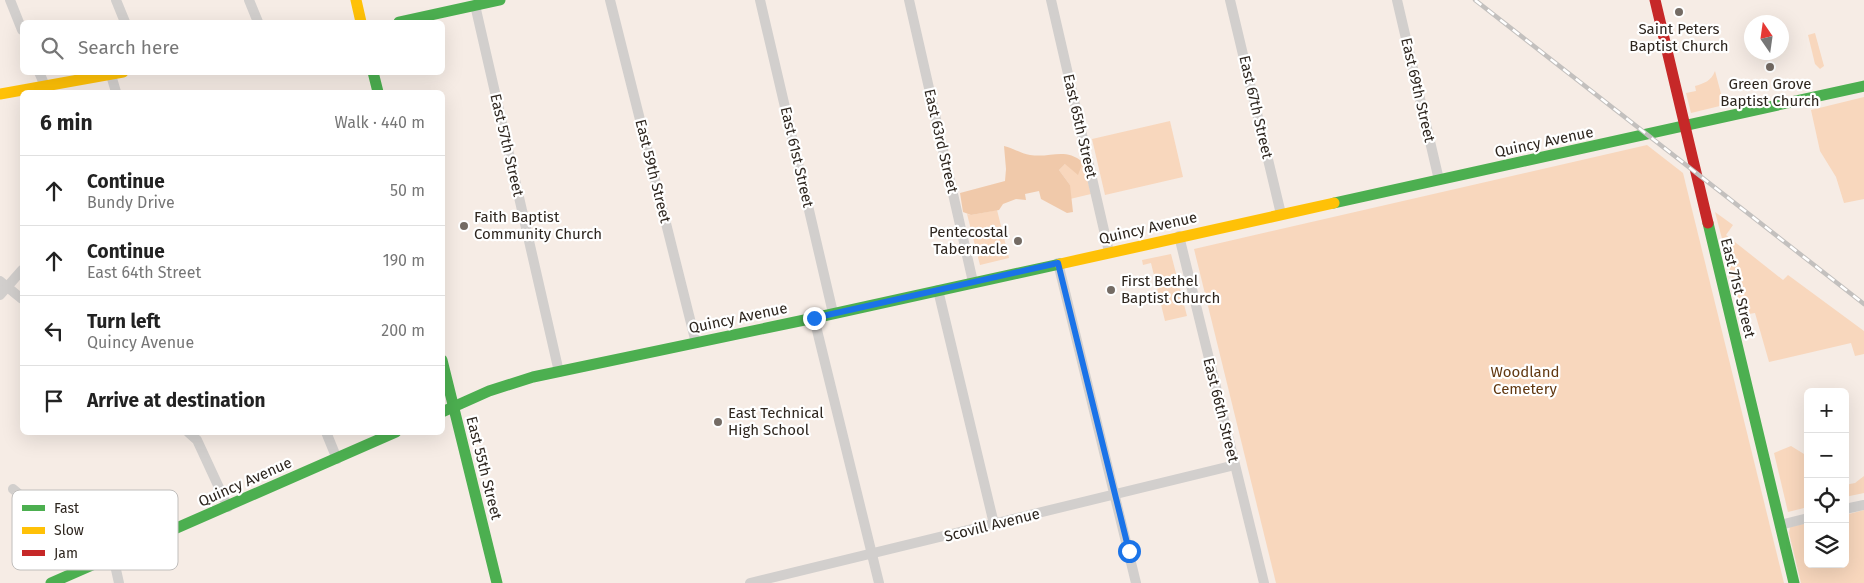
<!DOCTYPE html>
<meta charset="utf-8">
<style>
body{margin:0;font-family:"Fira Sans",sans-serif;background:#f6f6f6;color:#222}
.controls{position:absolute;right:15px;bottom:15px;display:grid;overflow:hidden;border-radius:8px;box-shadow:0 5px 20px #0002}
.controls button{width:45px;height:45px;display:grid;place-items:center;padding:0;border:0;border-bottom:1px solid #e0e0e0;background:#fff;color:#222;font:25px sans-serif}
.compass{position:absolute;left:1744px;top:15px;width:45px;height:45px;border-radius:50%;background:#fff;box-shadow:0 5px 20px #0002;rotate:347deg}
.stop{position:absolute;width:15px;height:15px;margin:-11px;border:4px solid #1a73e8;border-radius:50%;background:#fff}
.stop.end{background:#1a73e8;border-color:#fff;box-shadow:0 1px 5px #0008}
.list{margin:0;padding:0;list-style:none}
h2{display:flex;justify-content:space-between;align-items:center;height:65px;margin:0;padding:0 20px;font-size:21px}
h2 small{font-size:16px;font-weight:400;color:#767676}
.list li{display:grid;grid-template-columns:32px 1fr auto;gap:15px;align-items:center;box-sizing:border-box;height:70px;padding:0 20px;border-top:1px solid #e0e0e0}
.list b{display:block;font-size:19px;white-space:nowrap}
.list p{margin:0;font-size:16px;white-space:nowrap;color:#767676}
.list em{font-size:16px;font-style:normal;color:#767676}
.icon{flex:none;width:28px;height:28px;fill:none;stroke:currentColor;stroke-width:2;stroke-linecap:round;stroke-linejoin:round}
.map{position:relative;flex:none;width:1864px;height:583px;overflow:hidden}
.search{position:absolute;background:#fff;box-shadow:0 5px 20px #0002;left:20px;top:20px;width:425px;height:55px;display:flex;align-items:center;gap:12px;box-sizing:border-box;padding:0 18px;border-radius:8px;color:#767676;font-size:19px}
.panel{position:absolute;background:#fff;box-shadow:0 5px 20px #0002;left:20px;top:90px;width:425px;height:345px;border-radius:8px}
.map>svg:first-child{display:block}
.green{fill:#f8d7bd}
.forest{fill:#f0c9aa}
.lines{fill:none;stroke-linecap:round;stroke-linejoin:round}
.street{stroke:#d2cfcd;stroke-width:10}
.fast{stroke:#4caf50;stroke-width:11}
.slow{stroke:#ffc107;stroke-width:11}
.jam{stroke:#c62828;stroke-width:11}
.rail-casing{stroke:#c3c0be;stroke-width:4.5}
.rail{stroke:#fff;stroke-width:2.5;stroke-dasharray:8;stroke-linecap:butt}
.route{stroke:#1a73e8;stroke-width:6}
.poi-dot{fill:#746b64;stroke:#fff;stroke-width:2}
.labels{text-anchor:middle;dominant-baseline:central;stroke-width:4.5;stroke-linejoin:round;paint-order:stroke}
.poi-label{font-size:15px;fill:#2e261f;stroke:#fff;text-anchor:start}
.street-label{font-size:15px;fill:#2e261f;stroke:#fff}
.park-label{font-size:15px;fill:#623912;stroke:#fff}
.key{fill:#fff;stroke:#c0bebc;stroke-width:1}
.key-label{font-size:14px;fill:#2e261f}
</style>
<div class="map">
<svg width="1864" height="583" viewBox="0 0 1864 583">
<rect width="100%" height="100%" fill="#f6ece5"/>
<!-- green -->
<g class="green">
<polygon points="1815,33 1824,66 1820,69 1815,64 1808,35"/>
<path d="M 1715,71 L 1724,105 L 1691,113 L 1686,93 L 1696,91 L 1695,86 C 1705,83 1711,81 1715,71 Z"/>
<polygon points="1864,97 1864,199 1844,203 1836,177 1820,151 1811,110"/>
<polygon points="1170,121 1183,177 1105,195 1092,139"/>
<polygon points="1647,145 1683,173 1784,583 1276,583 1194,249"/>
<polygon points="1083,162 1091,194 1070,199 1070,185 1059,170 1065,164"/>
<polygon points="997,210 1009,258 980,265 967,214 971,215"/>
<polygon points="1715,212 1733,225 1726,235 1783,280 1788,275 1864,331 1864,354 1855,356 1851,343 1769,362 1755,313 1742,315"/>
<polygon points="1171,254 1187,316 1165,321 1151,263 1143,265 1142,260"/>
<polygon points="1791,446 1804,454 1808,468 1808,507 1788,512 1774,453"/>
<polygon points="1864,476 1864,493 1845,497 1845,485 1855,483"/>
<polygon points="1864,510 1864,583 1801,583 1789,533 1790,527 1808,523 1808,564 1845,564 1845,515"/>
</g>
<!-- forest -->
<path class="forest" d="M 1004,146 C 1013,148 1022,154 1030,155 C 1052,158 1064,147 1083,162 L 1078,175 L 1065,164 L 1059,170 L 1070,185 L 1073,212 L 1067,213 L 1041,199 L 1039,191 L 1025,194 L 1026,200 L 1016,199 L 1003,204 L 999,210 L 971,215 L 963,212 L 960,193 L 1005,181 L 1006,169 Z"/>
<g class="lines">
<!-- street -->
<g class="street">
<polyline points="10,0 22,30"/>
<polyline points="116,0 125,22"/>
<polyline points="249,0 258,22"/>
<polyline points="610,0 696,343"/>
<polyline points="760,0 833,313"/>
<polyline points="909,0 973,282"/>
<polyline points="1051,0 1109,252"/>
<polyline points="1230,0 1281,214"/>
<polyline points="1397,0 1439,180"/>
<polyline points="475,5 559,372"/>
<polyline points="39,72 45,86"/>
<polyline points="111,75 116,92"/>
<polyline points="1179,236 1264,583"/>
<polyline points="1058,263 1136,583"/>
<polyline points="0,281 22,299"/>
<polyline points="938,290 994,524"/>
<polyline points="0,295 22,270"/>
<polyline points="814,318 879,583"/>
<polyline points="188,432 197,440 228,507"/>
<polyline points="326,432 337,459"/>
<polyline points="13,489 67,535 84,568"/>
<polyline points="1845,509 1864,505"/>
<polyline points="1780,525 1808,518"/>
<polyline points="113,556 119,583"/>
<polyline points="750,583 1235,465"/>
</g>
<!-- fast -->
<g class="fast">
<polyline points="399,22 500,0"/>
<polyline points="373,72 378,92"/>
<polyline points="1334,203 1864,86"/>
<polyline points="1708,223 1794,583"/>
<polyline points="442,360 497,583"/>
<polyline points="442,412 489,391 533,377 814,318 1060,264"/>
<polyline points="51,583 396,432"/>
</g>
<!-- slow -->
<g class="slow">
<polyline points="356,0 361,22"/>
<polyline points="0,94 123,72"/>
<polyline points="1060,264 1334,203"/>
</g>
<!-- jam -->
<polyline class="jam" points="1655,0 1708,223"/>
<!-- rail casing -->
<g class="rail-casing">
<polyline id="rail" points="1475,0 1864,304"/>
</g>
<!-- rail -->
<use href="#rail" class="rail"/>
</g>
<g class="lines">
<!-- route -->
<polyline class="route" points="814,318 1058,263 1129,551"/>
</g>
<!-- markers -->
<g class="poi-dot">
<circle cx="1679" cy="12" r="5"/>
<circle cx="1770" cy="67" r="5"/>
<circle cx="464" cy="226" r="5"/>
<circle cx="1018" cy="241" r="5"/>
<circle cx="1111" cy="290" r="5"/>
<circle cx="718" cy="422" r="5"/>
</g>
<g class="labels">
<!-- poi labels -->
<g class="poi-label">
<text x="1679" y="29" text-anchor="middle">Saint Peters<tspan x="1679" dy="17">Baptist Church</tspan></text>
<text x="1770" y="84" text-anchor="middle">Green Grove<tspan x="1770" dy="17">Baptist Church</tspan></text>
<text x="474" y="217">Faith Baptist<tspan x="474" dy="17">Community Church</tspan></text>
<text x="1008" y="232" text-anchor="end">Pentecostal<tspan x="1008" dy="17">Tabernacle</tspan></text>
<text x="1121" y="281">First Bethel<tspan x="1121" dy="17">Baptist Church</tspan></text>
<text x="728" y="413">East Technical<tspan x="728" dy="17">High School</tspan></text>
</g>
<!-- street labels -->
<g class="street-label">
<text transform="translate(1418 90) rotate(77)">East 69th Street</text>
<text transform="translate(1256 107) rotate(77)">East 67th Street</text>
<text transform="translate(1080 126) rotate(77)">East 65th Street</text>
<text transform="translate(941 141) rotate(77)">East 63rd Street</text>
<text transform="translate(1544 142) rotate(-12)">Quincy Avenue</text>
<text transform="translate(507 145) rotate(77)">East 57th Street</text>
<text transform="translate(797 157) rotate(77)">East 61st Street</text>
<text transform="translate(653 171) rotate(76)">East 59th Street</text>
<text transform="translate(1148 228) rotate(-13)">Quincy Avenue</text>
<text transform="translate(1738 288) rotate(76)">East 71st Street</text>
<text transform="translate(738 318) rotate(-12)">Quincy Avenue</text>
<text transform="translate(1221 410) rotate(76)">East 66th Street</text>
<text transform="translate(484 468) rotate(76)">East 55th Street</text>
<text transform="translate(245 482) rotate(-24)">Quincy Avenue</text>
<text transform="translate(992 525) rotate(-14)">Scovill Avenue</text>
</g>
<!-- park labels -->
<g class="park-label">
<text x="1525" y="372">Woodland<tspan x="1525" dy="17">Cemetery</tspan></text>
</g>
</g>
<!-- legend -->
<rect x="12" y="490" width="166" height="80" rx="8" class="key"/>
<rect x="22" y="505" width="23" height="6" fill="#4caf50"/>
<rect x="22" y="527" width="23" height="7" fill="#ffc107"/>
<rect x="22" y="550" width="23" height="6" fill="#c62828"/>
<g class="key-label">
<text x="54" y="513">Fast</text>
<text x="54" y="535">Slow</text>
<text x="54" y="558">Jam</text>
</g>
</svg>
<div class="controls">
<button>+</button>
<button>−</button>
<button><svg class="icon" aria-label="locate" viewBox="0 0 24 24"><circle cx="12" cy="12" r="6"/><path d="M12 2v4M12 18v4M2 12h4M18 12h4"/></svg></button>
<button><svg class="icon" aria-label="layers" viewBox="0 0 24 24"><path d="M12 4l9 5-9 5-9-5zM3 14l9 5 9-5"/></svg></button>
</div>
<svg class="compass" viewBox="-18 -18 36 36"><path d="M0-13l5 13h-10z" fill="#e53935"/><path d="M0 13l5-13h-10z" fill="#767676"/></svg>
<div class="stop" style="left:1129px;top:551px"></div>
<div class="stop end" style="left:814px;top:318px"></div>
<div class="search"><svg class="icon" aria-label="search" viewBox="0 0 24 24"><circle cx="10" cy="10" r="6"/><path d="M15 15l6 6"/></svg>Search here</div>
<section class="panel">
<h2>6 min<small>Walk · 440 m</small></h2>
<ul class="list">
<li><svg class="icon" aria-label="ahead" viewBox="0 0 24 24"><path d="M12 20V5M6 11l6-6 6 6"/></svg><div><b>Continue</b><p>Bundy Drive</p></div><em>50 m</em></li>
<li><svg class="icon" aria-label="ahead" viewBox="0 0 24 24"><path d="M12 20V5M6 11l6-6 6 6"/></svg><div><b>Continue</b><p>East 64th Street</p></div><em>190 m</em></li>
<li><svg class="icon" aria-label="left" viewBox="0 0 24 24"><path d="M17 20v-9H6M10 6l-5 5 5 5"/></svg><div><b>Turn left</b><p>Quincy Avenue</p></div><em>200 m</em></li>
<li><svg class="icon" aria-label="arrive" viewBox="0 0 24 24"><path d="M6 21V4h12l-3 4 3 4H6"/></svg><div><b>Arrive at destination</b></div></li>
</ul>
</section>
</div>
